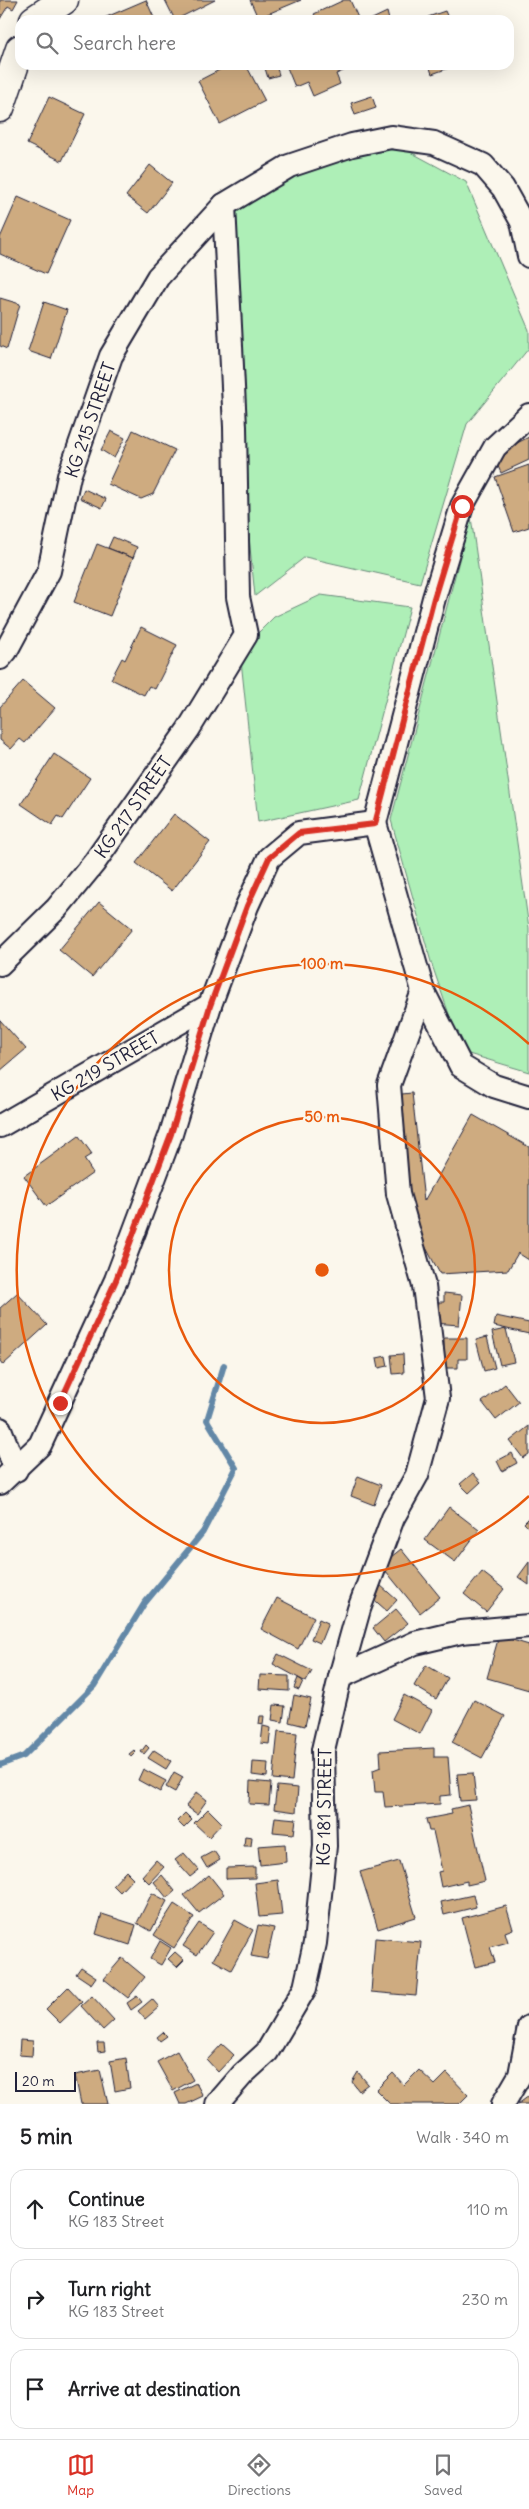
<!DOCTYPE html>
<meta charset="utf-8">
<style>
body{margin:0;font-family:Delius,sans-serif;background:#f2f2f2;color:#202124}
.scale{position:absolute;left:15px;bottom:12px;width:61px;box-sizing:border-box;padding-left:5px;border:2px solid #22223b;border-top:0;font-size:14px;line-height:18px;white-space:nowrap;color:#22223b;-webkit-text-stroke:4px #fbf7ec;paint-order:stroke}
.stop{position:absolute;width:15px;height:15px;margin:-11px;border:4px solid #d93025;border-radius:50%;background:#fff}
.stop.end{background:#d93025;border-color:#fff;box-shadow:0 1px 5px #0008}
.list{margin:0;padding:0;list-style:none}
h2{display:flex;justify-content:space-between;align-items:center;height:65px;margin:0;padding:0 20px;font-size:21px}
h2 small{font-size:16px;font-weight:400;color:#757577}
.list li{display:grid;grid-template-columns:32px 1fr auto;gap:15px;align-items:center;box-sizing:border-box;height:80px;margin:0 10px 10px;padding:0 10px;border:1px solid #e0e0e0;border-radius:15px}
.list b{display:block;font-size:19px;white-space:nowrap}
.list p{margin:0;font-size:16px;white-space:nowrap;color:#757577}
.list em{font-size:16px;font-style:normal;color:#757577}
.icon{flex:none;width:28px;height:28px;fill:none;stroke:currentColor;stroke-width:2;stroke-linecap:round;stroke-linejoin:round}
.map{position:relative;flex:none;width:529px;height:2104px;overflow:hidden}
.search{position:absolute;background:#fff;box-shadow:0 5px 20px #0002;left:15px;right:15px;top:15px;height:55px;display:flex;align-items:center;gap:12px;box-sizing:border-box;padding:0 18px;border-radius:15px;color:#757577;font-size:19px}
.sheet{height:335px;background:#fff}
nav{display:flex;justify-content:space-around;align-items:center;box-sizing:border-box;height:70px;border-top:1px solid #e0e0e0;background:#fff;font-size:14px;color:#757577}
nav a{display:grid;justify-items:center;gap:2px}
nav .on{color:#d93025}
.map>svg:first-child{display:block}
.green{fill:#aeefb7;stroke:#688879}
.lines{fill:none;stroke-linecap:round;stroke-linejoin:round}
.stream{stroke:#6388a7;stroke-width:6}
.building{fill:#ceab80;stroke:#22223b}
.street-casing{stroke:#22223b;stroke-width:26}
.secondary-casing{stroke:#22223b;stroke-width:31}
.street{stroke:#fbf7ec;stroke-width:22}
.secondary{stroke:#fbf7ec;stroke-width:28}
.route{stroke:#d93025;stroke-width:6}
.ring{fill:none;stroke:#e8590c;stroke-width:2.5}
.labels{text-anchor:middle;dominant-baseline:central;stroke-width:4.5;stroke-linejoin:round;paint-order:stroke}
.street-label{font-size:18px;fill:#22223b;stroke:#fbf7ec}
.centre{fill:#e8590c;stroke:#fbf7ec;stroke-width:2.5}
.ring-label{font-size:15px;text-anchor:middle;font-weight:bold;fill:#e8590c;stroke:#fbf7ec;stroke-width:4.5;stroke-linejoin:round;paint-order:stroke}
</style>
<div class="map">
<svg width="529" height="2104" viewBox="0 0 529 2104">
<rect width="100%" height="100%" fill="#fbf7ec"/>
<filter id="ink" filterUnits="userSpaceOnUse"><feTurbulence type="fractalNoise" baseFrequency=".02" numOctaves="2"/><feDisplacementMap in="SourceGraphic" scale="10" xChannelSelector="R" yChannelSelector="G"/><feConvolveMatrix kernelMatrix="1 2 1 2 8 2 1 2 1" color-interpolation-filters="sRGB"/></filter>
<g filter="url(#ink)">
<!-- green -->
<g class="green">
<polygon points="375,133 466,182 529,330 529,348 467,424 420,583 305,557 255,596 216,213"/>
<polygon points="470,510 529,928 529,1072 462,1052 431,962 391,820 467,530"/>
<polygon points="321,595 410,607 359,800 258,822 240,651 274,617"/>
</g>
<g class="lines">
<!-- stream -->
<polyline class="stream" points="0,1765 24,1756 94,1686 144,1604 203,1532 236,1468 207,1420 224,1365"/>
</g>
<!-- building -->
<g class="building">
<polygon points="0,0 18,0 13,9 8,6 0,19"/>
<polygon points="146,0 155,20 103,20 104,18"/>
<polygon points="165,0 215,0 175,20"/>
<polygon points="250,0 301,0 258,18"/>
<polygon points="344,0 350,0 359,20 345,20 344,18 340,20 317,20 314,14"/>
<polygon points="445,11 449,20 429,20 428,17"/>
<polygon points="387,12 389,20 370,20"/>
<polygon points="229,65 246,65 265,101 220,124 198,81"/>
<polygon points="264,65 276,65 279,75 268,78"/>
<polygon points="286,65 357,65 336,74 340,84 313,96 307,82 295,87"/>
<polygon points="429,65 457,65 432,74"/>
<polygon points="372,96 376,108 355,115 351,103"/>
<polygon points="49,97 85,114 62,161 27,144"/>
<polygon points="150,165 172,183 148,213 126,196"/>
<polygon points="18,197 70,220 46,274 0,254 0,238"/>
<polygon points="0,298 20,304 7,349 0,346"/>
<polygon points="44,302 67,310 51,359 28,351"/>
<polygon points="133,430 175,450 153,494 141,499 108,484"/>
<polygon points="111,431 125,438 114,458 101,450"/>
<polygon points="529,437 529,460 501,473 493,455"/>
<polygon points="529,465 529,527 514,532 495,477"/>
<polygon points="84,489 106,499 102,508 80,498"/>
<polygon points="113,537 137,547 133,558 108,548"/>
<polygon points="97,544 133,558 110,616 74,602"/>
<polygon points="141,627 177,645 155,689 149,686 144,695 111,679 122,658 125,660"/>
<polygon points="23,681 55,708 25,743 20,739 11,749 0,740 0,707"/>
<polygon points="54,754 90,778 63,819 58,816 52,825 21,804"/>
<polygon points="174,814 210,842 172,891 136,863"/>
<polygon points="99,902 132,929 92,977 59,950"/>
<polygon points="0,1020 26,1049 0,1071"/>
<polygon points="412,1093 424,1201 473,1115 529,1147 529,1260 518,1253 508,1270 440,1274 405,1208 392,1095"/>
<polygon points="79,1136 92,1154 84,1159 93,1173 46,1206 24,1176"/>
<polygon points="17,1293 47,1325 3,1365 0,1361 0,1308"/>
<polygon points="444,1293 462,1295 459,1325 434,1323 436,1302 444,1302"/>
<polygon points="496,1316 529,1323 529,1334 494,1326"/>
<polygon points="506,1329 514,1362 500,1365 492,1332"/>
<polygon points="487,1337 495,1368 484,1371 476,1340"/>
<polygon points="444,1338 467,1338 467,1359 458,1359 458,1368 444,1368"/>
<polygon points="403,1354 404,1373 393,1374 391,1355"/>
<polygon points="386,1356 388,1366 379,1368 377,1358"/>
<polygon points="505,1384 519,1402 496,1420 482,1402"/>
<polygon points="529,1426 529,1454 523,1458 510,1441"/>
<polygon points="512,1453 517,1463 502,1471 497,1461"/>
<polygon points="473,1473 481,1482 469,1493 460,1484"/>
<polygon points="358,1476 381,1485 374,1505 351,1496"/>
<polygon points="449,1507 479,1530 455,1562 425,1540"/>
<polygon points="529,1518 529,1528 524,1523"/>
<polygon points="401,1549 440,1597 420,1613 381,1565"/>
<polygon points="529,1562 529,1585 518,1577"/>
<polygon points="482,1572 504,1589 486,1612 464,1594"/>
<polygon points="380,1585 397,1600 387,1611 370,1596"/>
<polygon points="277,1598 314,1617 298,1649 261,1629"/>
<polygon points="396,1609 408,1623 384,1642 373,1628"/>
<polygon points="319,1619 328,1623 320,1643 311,1639"/>
<polygon points="499,1636 529,1645 529,1690 487,1678"/>
<polygon points="278,1654 312,1671 306,1682 273,1664"/>
<polygon points="426,1665 448,1678 436,1699 414,1686"/>
<polygon points="260,1675 289,1676 289,1691 259,1689"/>
<polygon points="298,1678 303,1681 299,1690 294,1688"/>
<polygon points="294,1695 311,1699 305,1726 289,1722"/>
<polygon points="404,1695 432,1710 420,1734 392,1719"/>
<polygon points="474,1700 505,1716 482,1758 452,1742"/>
<polygon points="274,1705 285,1706 283,1722 272,1720"/>
<polygon points="260,1716 264,1716 263,1725 259,1724"/>
<polygon points="263,1726 271,1728 269,1744 261,1743"/>
<polygon points="278,1731 297,1733 292,1781 273,1779"/>
<polygon points="146,1745 149,1748 144,1754 141,1752"/>
<polygon points="434,1748 434,1757 448,1757 451,1795 440,1796 440,1804 385,1807 383,1792 375,1792 373,1770 381,1767 380,1751"/>
<polygon points="134,1750 136,1752 131,1757 129,1754"/>
<polygon points="154,1750 171,1761 166,1769 148,1758"/>
<polygon points="253,1762 268,1763 267,1777 252,1775"/>
<polygon points="143,1769 166,1781 160,1792 138,1780"/>
<polygon points="174,1772 183,1777 175,1792 166,1787"/>
<polygon points="473,1773 476,1800 460,1801 457,1774"/>
<polygon points="250,1781 271,1783 269,1805 249,1804"/>
<polygon points="277,1786 298,1788 296,1812 274,1809"/>
<polygon points="197,1792 207,1800 197,1814 186,1806"/>
<polygon points="468,1805 485,1881 467,1885 467,1881 441,1887 438,1872 442,1871 433,1831 429,1831 426,1819 452,1814 451,1809"/>
<polygon points="208,1809 222,1823 209,1837 194,1823"/>
<polygon points="185,1813 192,1820 184,1828 177,1821"/>
<polygon points="275,1817 296,1819 294,1834 273,1832"/>
<polygon points="245,1836 252,1837 251,1846 244,1846"/>
<polygon points="285,1844 286,1862 260,1865 258,1846"/>
<polygon points="214,1851 220,1860 207,1868 201,1858"/>
<polygon points="184,1853 199,1870 190,1877 175,1860"/>
<polygon points="156,1860 164,1867 149,1883 142,1876"/>
<polygon points="399,1861 416,1917 378,1929 360,1872"/>
<polygon points="255,1867 255,1878 226,1879 226,1868"/>
<polygon points="126,1871 133,1878 120,1892 113,1885"/>
<polygon points="162,1875 175,1891 167,1898 154,1882"/>
<polygon points="209,1875 224,1894 199,1913 184,1895"/>
<polygon points="278,1880 282,1915 259,1917 255,1883"/>
<polygon points="152,1893 167,1901 151,1931 137,1923"/>
<polygon points="473,1895 476,1907 444,1915 441,1902"/>
<polygon points="174,1904 194,1917 174,1948 154,1935"/>
<polygon points="506,1906 513,1929 505,1932 508,1942 490,1947 495,1962 475,1967 462,1918"/>
<polygon points="102,1914 136,1925 130,1945 96,1934"/>
<polygon points="235,1920 253,1930 231,1970 213,1960"/>
<polygon points="199,1923 213,1932 197,1955 183,1946"/>
<polygon points="258,1925 274,1928 267,1959 251,1956"/>
<polygon points="375,1938 421,1942 416,1996 371,1992"/>
<polygon points="160,1941 171,1948 161,1965 150,1959"/>
<polygon points="175,1952 184,1960 177,1967 168,1959"/>
<polygon points="122,1958 145,1977 128,1998 104,1979"/>
<polygon points="81,1967 96,1977 91,1984 76,1974"/>
<polygon points="68,1987 82,2002 60,2023 46,2009"/>
<polygon points="92,1996 114,2020 103,2030 81,2006"/>
<polygon points="137,1996 142,2002 131,2010 127,2003"/>
<polygon points="152,1999 159,2007 145,2019 138,2011"/>
<polygon points="163,2032 167,2036 160,2041 157,2037"/>
<polygon points="20,2040 33,2041 32,2056 19,2055"/>
<polygon points="97,2043 104,2043 105,2051 98,2052"/>
<polygon points="222,2044 234,2055 218,2072 207,2060"/>
<polygon points="177,2051 193,2080 173,2091 157,2062"/>
<polygon points="126,2058 130,2088 115,2091 110,2061"/>
<polygon points="100,2070 108,2104 81,2104 75,2075"/>
<polygon points="419,2070 435,2085 447,2073 468,2095 459,2104 390,2104 376,2090 393,2073 404,2085"/>
<polygon points="358,2072 368,2084 359,2091 352,2082"/>
<polygon points="196,2083 203,2096 186,2104 180,2104 175,2093"/>
<polygon points="529,2096 529,2104 518,2104"/>
</g>
<g class="lines">
<!-- street casing -->
<g class="street-casing">
<g id="street">
<polyline points="0,658 6,651 49,571 69,476 111,356 158,277 224,205 289,166 352,145 391,137 434,143 483,165 503,188 522,222 529,256"/>
<polyline points="375,823 434,598 462,506 495,447 529,415"/>
<polyline points="375,823 423,991 461,1066 494,1086 529,1097"/>
<polyline points="0,964 57,908 94,863 188,730 246,635 238,597 235,427 224,205"/>
<polyline points="0,1126 210,1005"/>
<polyline points="0,1429 16,1470"/>
<polyline points="0,1483 40,1445 116,1280 171,1134 210,1005 247,906 269,858 299,833 375,823"/>
<polyline points="340,1677 359,1609 393,1518 417,1475 438,1398 424,1286 398,1194 389,1085 423,991"/>
<polyline points="217,2104 243,2074 267,2052 305,1988 315,1943 325,1846 323,1750 340,1677 415,1643 461,1632 529,1626"/>
<polyline points="503,2104 520,2075 529,2027"/>
</g>
</g>
<!-- secondary casing -->
<g class="secondary-casing">
<g id="secondary">
<polyline points="34,20 64,0"/>
<polyline points="0,108 20,49"/>
</g>
</g>
<!-- street -->
<use href="#street" class="street"/>
<!-- secondary -->
<use href="#secondary" class="secondary"/>
</g>
</g>
<g class="lines" filter="url(#ink)">
<!-- route -->
<polyline class="route" points="60,1403 116,1280 171,1134 210,1006 247,906 269,858 299,833 375,824 434,598 462,506"/>
</g>
<!-- distance rings -->
<g class="ring">
<circle cx="322" cy="1270" r="153"/>
<path d="M529 1496A306 306 0 1 1 529 1044"/>
</g>
<g class="labels">
<!-- street labels -->
<g class="street-label">
<text transform="translate(90 420) rotate(-71)">KG 215 STREET</text>
<text transform="translate(133 807) rotate(-55)">KG 217 STREET</text>
<text transform="translate(105 1066) rotate(-30)">KG 219 STREET</text>
<text transform="translate(324 1807) rotate(-89)">KG 181 STREET</text>
</g>
</g>
<circle cx="322" cy="1270" r="8" class="centre"/>
<g class="ring-label">
<text x="322" y="969">100 m</text>
<text x="322" y="1122">50 m</text>
</g>
</svg>
<div class="scale">20 m</div>
<div class="stop" style="left:462px;top:506px"></div>
<div class="stop end" style="left:60px;top:1403px"></div>
<div class="search"><svg class="icon" aria-label="search" viewBox="0 0 24 24"><circle cx="10" cy="10" r="6"/><path d="M15 15l6 6"/></svg>Search here</div>
</div>
<section class="sheet">
<h2>5 min<small>Walk · 340 m</small></h2>
<ul class="list">
<li><svg class="icon" aria-label="ahead" viewBox="0 0 24 24"><path d="M12 20V5M6 11l6-6 6 6"/></svg><div><b>Continue</b><p>KG 183 Street</p></div><em>110 m</em></li>
<li><svg class="icon" aria-label="right" viewBox="0 0 24 24"><path d="M7 20v-9h11M14 6l5 5-5 5"/></svg><div><b>Turn right</b><p>KG 183 Street</p></div><em>230 m</em></li>
<li><svg class="icon" aria-label="arrive" viewBox="0 0 24 24"><path d="M6 21V4h12l-3 4 3 4H6"/></svg><div><b>Arrive at destination</b></div></li>
</ul>
</section>
<nav>
<a class="on"><svg class="icon" aria-label="map" viewBox="0 0 24 24"><path d="M3 6l6-2 6 2 6-2v14l-6 2-6-2-6 2zM9 4v14M15 6v14"/></svg>Map</a>
<a><svg class="icon" aria-label="directions" viewBox="0 0 24 24"><path d="M12 3l9 9-9 9-9-9zM9 14v-3h6M13 9l2 2-2 2"/></svg>Directions</a>
<a><svg class="icon" aria-label="saved" viewBox="0 0 24 24"><path d="M7 4h10v16l-5-4-5 4z"/></svg>Saved</a>
</nav>
